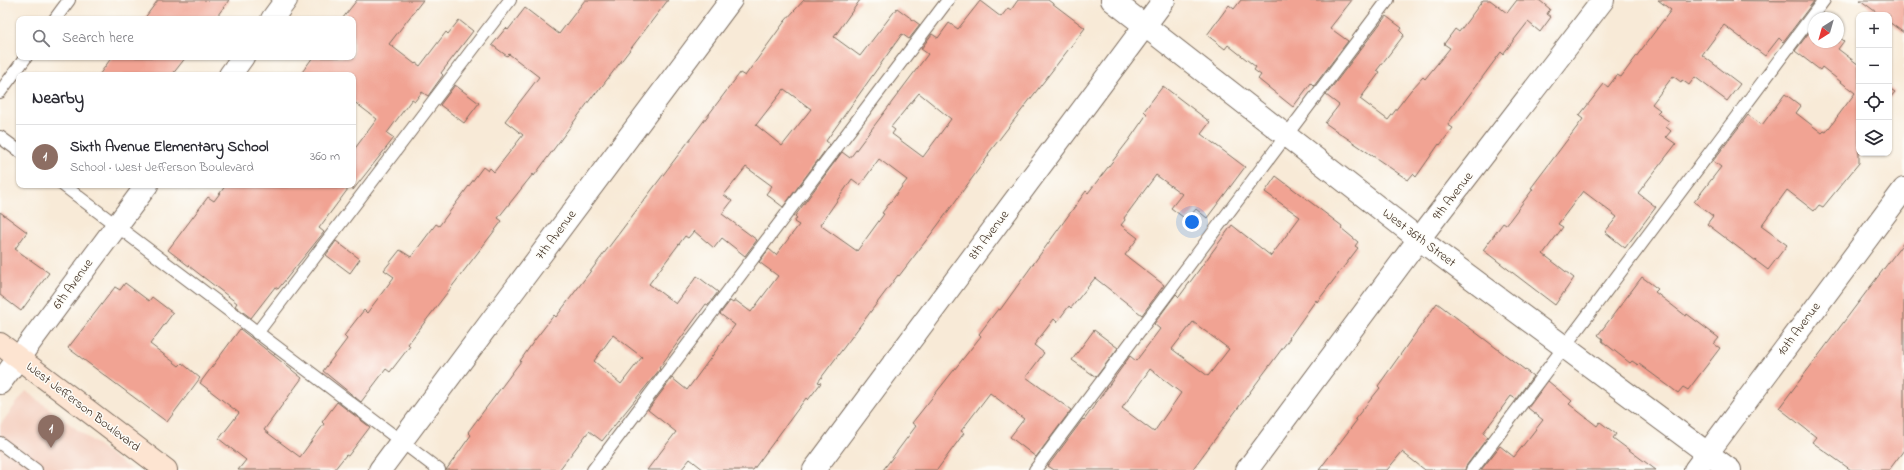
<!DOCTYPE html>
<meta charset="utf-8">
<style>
body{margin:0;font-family:"Indie Flower",sans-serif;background:#f7f7f7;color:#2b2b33}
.controls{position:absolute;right:12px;top:12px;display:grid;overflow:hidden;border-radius:8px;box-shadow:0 1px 3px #0004}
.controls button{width:36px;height:36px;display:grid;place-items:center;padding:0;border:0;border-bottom:1px solid #e1e1e2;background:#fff;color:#2b2b33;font:20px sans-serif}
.compass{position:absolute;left:1808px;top:12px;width:36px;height:36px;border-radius:50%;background:#fff;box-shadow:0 1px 3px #0004;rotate:217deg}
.you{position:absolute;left:1192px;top:222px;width:14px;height:14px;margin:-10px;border:3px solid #fff;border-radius:50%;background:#1a73e8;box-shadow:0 0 0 6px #1a73e833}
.badge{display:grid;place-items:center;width:26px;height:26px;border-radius:50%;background:#b5179e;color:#fff;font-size:13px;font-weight:700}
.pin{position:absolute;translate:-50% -33px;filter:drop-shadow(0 1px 2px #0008)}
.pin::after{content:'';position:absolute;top:21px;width:14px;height:12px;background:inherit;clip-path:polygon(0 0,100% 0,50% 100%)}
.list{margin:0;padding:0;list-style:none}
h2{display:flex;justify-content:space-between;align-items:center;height:52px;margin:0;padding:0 16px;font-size:17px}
h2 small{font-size:13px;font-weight:400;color:#7c7c81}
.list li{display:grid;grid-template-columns:26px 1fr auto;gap:12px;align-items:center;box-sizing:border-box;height:64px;padding:0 16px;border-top:1px solid #e1e1e2}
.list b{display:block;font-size:15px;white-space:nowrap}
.list p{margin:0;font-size:13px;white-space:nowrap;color:#7c7c81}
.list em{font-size:13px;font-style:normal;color:#7c7c81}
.icon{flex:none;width:22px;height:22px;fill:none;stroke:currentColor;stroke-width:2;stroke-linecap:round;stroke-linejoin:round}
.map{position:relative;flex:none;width:1904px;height:470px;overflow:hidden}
.search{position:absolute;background:#fff;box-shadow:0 1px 3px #0004;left:16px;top:16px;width:340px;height:44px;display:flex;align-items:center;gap:10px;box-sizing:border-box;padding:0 14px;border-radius:8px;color:#7c7c81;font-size:15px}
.panel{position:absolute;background:#fff;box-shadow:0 1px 3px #0004;left:16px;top:72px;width:340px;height:116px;border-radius:8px}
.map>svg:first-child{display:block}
.built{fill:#f5d2c3}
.building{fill:#f1a393;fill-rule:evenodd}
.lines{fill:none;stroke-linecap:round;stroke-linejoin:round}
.service-casing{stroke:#7d6d5f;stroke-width:14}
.minor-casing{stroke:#7d6d5f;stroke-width:24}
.tertiary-casing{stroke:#7d6d5f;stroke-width:24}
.secondary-casing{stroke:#7d6d5f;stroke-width:24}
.service{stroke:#fff;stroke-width:12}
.minor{stroke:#fff;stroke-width:22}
.tertiary{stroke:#fff;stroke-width:22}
.secondary{stroke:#fde4d1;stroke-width:22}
.labels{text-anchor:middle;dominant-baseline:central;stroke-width:3;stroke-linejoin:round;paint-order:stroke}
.street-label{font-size:13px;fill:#3b2a1e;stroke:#fdfcf7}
</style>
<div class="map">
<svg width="1904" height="470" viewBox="0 0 1904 470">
<rect width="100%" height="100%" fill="#fdfcf7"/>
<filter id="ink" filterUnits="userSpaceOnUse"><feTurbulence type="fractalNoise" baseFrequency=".025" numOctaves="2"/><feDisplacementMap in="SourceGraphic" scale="8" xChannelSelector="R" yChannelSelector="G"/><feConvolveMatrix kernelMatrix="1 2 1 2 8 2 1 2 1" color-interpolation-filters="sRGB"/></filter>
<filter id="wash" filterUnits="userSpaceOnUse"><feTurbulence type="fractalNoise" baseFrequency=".012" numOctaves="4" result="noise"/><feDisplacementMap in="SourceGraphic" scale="16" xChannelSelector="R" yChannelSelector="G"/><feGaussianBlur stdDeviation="0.9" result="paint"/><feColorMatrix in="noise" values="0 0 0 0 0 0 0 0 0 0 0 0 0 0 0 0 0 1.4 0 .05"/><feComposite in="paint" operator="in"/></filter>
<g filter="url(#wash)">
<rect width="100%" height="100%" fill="#f8ead7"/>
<!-- built -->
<polygon class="built" points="26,391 131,470 0,470 0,425"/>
<g id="blocks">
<!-- building -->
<g class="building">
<polygon points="158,0 229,0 215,19 144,19"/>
<polygon points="357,0 423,0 389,44 415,64 416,63 420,66 446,32 448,34 459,20 473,31 441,73 443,75 428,96 422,92 415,101 412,99 387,133 394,138 353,190 353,151 377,119 353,101 353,75 300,75 313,57 353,57 353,19 342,19"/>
<polygon points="585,0 668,0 596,94 595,93 534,176 533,174 498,218 502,221 408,344 410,346 390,372 386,369 361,402 323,371 347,339 344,336 353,324 364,310 367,313 394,277 384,270 400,250 411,257 436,224 439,226 483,167 488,171 490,168 494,172 523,135 505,121 539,77 509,54 507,56 492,45 506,28 508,30 525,8 559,34"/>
<path d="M 804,0 L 860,0 L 834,37 L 860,56 L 897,8 L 920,25 L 909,39 L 902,34 L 826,141 L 830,144 L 783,207 L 766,194 L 772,186 L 746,167 L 724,195 L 732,201 L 722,214 L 757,240 L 745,256 L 722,238 L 714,248 L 694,231 L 688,238 L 685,236 L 649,284 L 676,304 L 697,276 L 718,292 L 708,305 L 706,304 L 659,368 L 660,369 L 602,441 L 589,431 L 559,470 L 446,470 L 471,435 L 468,432 L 521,361 L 520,361 L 534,341 L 554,315 L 556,317 L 740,73 L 745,76 L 785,21 ZM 784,89 L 811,109 L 782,146 L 756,125 ZM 613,335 L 642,357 L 621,384 L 594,361 Z"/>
<path d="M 1018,0 L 1048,0 L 1085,28 L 988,154 L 989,155 L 938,225 L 899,276 L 898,275 L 818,382 L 821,383 L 808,400 L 806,398 L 753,470 L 704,470 L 690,459 L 681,470 L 647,470 L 676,432 L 648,410 L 672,378 L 687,390 L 735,325 L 720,314 L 730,301 L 733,303 L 735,300 L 751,312 L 778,276 L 759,262 L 769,249 L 776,255 L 799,225 L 794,222 L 797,218 L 795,216 L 842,152 L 850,158 L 928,54 L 921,49 L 932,34 L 938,38 L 949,23 L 958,29 L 980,1 L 1001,17 L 1008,8 L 1011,10 ZM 919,93 L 951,119 L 923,157 L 892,134 L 895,130 L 891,127 ZM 879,159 L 907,180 L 882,213 L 884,214 L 857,251 L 820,225 L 852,179 L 860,185 Z"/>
<polygon points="1241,0 1352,0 1330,28 1348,41 1314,86 1311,83 1293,107 1258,79 1261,75 1254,70 1256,67 1228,45 1225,49 1207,35 1229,5 1234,9"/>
<polygon points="1483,0 1490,0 1507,13 1517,0 1539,0 1550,9 1547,14 1551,17 1540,32 1528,22 1503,54 1501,52 1450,121 1448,125 1453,128 1440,145 1439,144 1416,177 1413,174 1408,180 1325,123 1339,105 1326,95 1386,16 1402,28 1400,31 1404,35 1377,70 1380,72 1360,99 1388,120 1411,90 1423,77 1425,79 1450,48 1444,44 1455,29 1459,32"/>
<polygon points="1658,0 1814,1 1783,42 1779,38 1765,56 1724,25 1702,55 1740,84 1727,101 1695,77 1689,85 1682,80 1681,82 1673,76 1652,104 1660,110 1657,113 1670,122 1666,127 1671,131 1666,137 1676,144 1638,193 1656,207 1625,248 1605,232 1617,217 1583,191 1558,224 1563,227 1543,254 1574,278 1555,305 1483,250 1503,223 1506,225 1533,189 1531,188 1583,119 1579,116 1604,84 1608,87 1617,75 1621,77 1671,10"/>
<polygon points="1860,0 1904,0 1904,33 1889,22 1889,15 1880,15"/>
<polygon points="1814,26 1814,42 1838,42 1838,36 1844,41 1838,49 1859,65 1859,163 1823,207 1819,205 1814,211 1787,190 1761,226 1787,245 1768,270 1707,224 1713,216 1694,202 1721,167 1713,161 1748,115 1762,125 1785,94 1801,106 1796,113 1822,133 1824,131 1826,132 1855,93 1822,67 1820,70 1795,51"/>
<polygon points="112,57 186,57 172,75 99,75"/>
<polygon points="455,85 479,103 464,123 440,105"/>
<polygon points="1163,86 1210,122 1201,134 1245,167 1207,218 1196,209 1187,220 1171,208 1182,194 1156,175 1124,218 1125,220 1121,225 1138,238 1125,255 1164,285 1142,315 1095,278 1071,308 1069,306 1057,322 1054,319 1034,345 1044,353 1026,377 1071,410 1036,457 1010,437 1024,419 990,393 961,431 964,433 937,470 883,470 916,426 912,423 981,336 979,334 998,309 1000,310 1086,191 1088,193 1129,140 1147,114 1144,111"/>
<polygon points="1889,88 1895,92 1889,99"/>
<path d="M 1276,176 L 1342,226 L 1341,228 L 1358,242 L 1355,246 L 1358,248 L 1317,302 L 1316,300 L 1289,338 L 1290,338 L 1192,470 L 1054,470 L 1048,466 L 1083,419 L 1084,420 L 1130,356 L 1136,361 L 1160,329 L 1154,324 L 1176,294 L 1179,297 L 1232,225 L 1271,256 L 1300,217 L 1265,192 ZM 1193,322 L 1229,349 L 1208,376 L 1172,349 ZM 1150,369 L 1181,393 L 1154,432 L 1122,408 Z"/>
<polygon points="226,185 351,185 319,228 324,232 278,289 275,287 251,318 235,306 237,303 168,250 208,197 214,201"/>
<polygon points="0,212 27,232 15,249 49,273 21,311 0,295"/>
<polygon points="336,241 360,259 350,273 326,255"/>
<polygon points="1904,242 1904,450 1889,470 1851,470 1812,442 1816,437 1779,408"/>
<polygon points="1642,277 1658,289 1655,292 1686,316 1687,314 1719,338 1714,344 1720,348 1688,390 1683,387 1678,393 1639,364 1638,365 1632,361 1630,363 1602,341 1603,339 1598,335"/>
<polygon points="125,283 149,301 152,297 173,313 150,344 179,366 182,363 200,378 167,422 68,348 115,287 120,290"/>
<polygon points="1437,303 1533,376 1516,399 1511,396 1483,433 1488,437 1466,466 1465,470 1425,470 1402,452 1387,470 1319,470 1357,420 1355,419 1380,388 1378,386"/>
<polygon points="240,329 302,378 264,430 273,437 300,457 324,424 322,422 337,402 370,427 348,456 346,455 334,470 238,470 246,460 219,439 239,413 200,383"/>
<polygon points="1094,330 1118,348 1096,377 1072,360"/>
<polygon points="1548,381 1572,401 1569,404 1597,426 1600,422 1616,434 1613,438 1656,470 1481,470 1500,446 1514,457 1543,420 1528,408"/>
</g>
</g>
</g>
<g filter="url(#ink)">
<use href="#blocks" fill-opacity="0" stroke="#7d6d5f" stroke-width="1"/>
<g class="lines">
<!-- service casing -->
<g class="service-casing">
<g id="service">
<polyline points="55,19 69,0"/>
<polyline points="0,92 26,57"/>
<polyline points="0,137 19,151"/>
<polyline points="63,185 439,470"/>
<polyline points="257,333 510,0"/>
<polyline points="0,443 36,470"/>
<polyline points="593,470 948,0"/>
<polyline points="1035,470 1388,0"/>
<polyline points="1472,470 1824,0"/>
</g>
</g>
<!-- minor casing -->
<g class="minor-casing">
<g id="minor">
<polyline points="272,19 286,0"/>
<polyline points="230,75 243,57"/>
<polyline points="0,383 147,185"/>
<polyline points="814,470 1164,0"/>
<polyline points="1247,470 1419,239 1603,0"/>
<polyline points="1695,470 1904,189"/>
</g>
</g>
<!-- tertiary casing -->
<g class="tertiary-casing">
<g id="tertiary">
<polyline points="1112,0 1419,239 1730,470"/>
<polyline points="380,470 731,0"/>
</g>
</g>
<!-- secondary casing -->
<g class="secondary-casing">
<polyline id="secondary" points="0,344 166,470"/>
</g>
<!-- service -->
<use href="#service" class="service"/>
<!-- minor -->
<use href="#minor" class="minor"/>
<!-- tertiary -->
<use href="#tertiary" class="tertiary"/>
<!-- secondary -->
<use href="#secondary" class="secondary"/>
</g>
</g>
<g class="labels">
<!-- street labels -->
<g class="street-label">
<text transform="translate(1453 196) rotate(-52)">9th Avenue</text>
<text transform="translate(556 235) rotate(-53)">7th Avenue</text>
<text transform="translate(989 235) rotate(-53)">8th Avenue</text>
<text transform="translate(1419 238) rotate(37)">West 36th Street</text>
<text transform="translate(73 284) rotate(-54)">6th Avenue</text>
<text transform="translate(1799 329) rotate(-53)">10th Avenue</text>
<text transform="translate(83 407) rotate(37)">West Jefferson Boulevard</text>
</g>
</g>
</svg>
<div class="controls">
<button>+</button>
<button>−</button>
<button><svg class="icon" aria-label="locate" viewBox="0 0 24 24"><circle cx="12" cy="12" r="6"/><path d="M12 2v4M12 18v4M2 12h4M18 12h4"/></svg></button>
<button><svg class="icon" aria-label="layers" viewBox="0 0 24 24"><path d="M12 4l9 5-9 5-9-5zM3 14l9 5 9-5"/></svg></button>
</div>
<svg class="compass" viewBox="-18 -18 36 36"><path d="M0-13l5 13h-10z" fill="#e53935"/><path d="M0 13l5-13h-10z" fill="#7c7c81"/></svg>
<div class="you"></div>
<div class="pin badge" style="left:51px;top:448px;background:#8d6e63">1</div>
<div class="search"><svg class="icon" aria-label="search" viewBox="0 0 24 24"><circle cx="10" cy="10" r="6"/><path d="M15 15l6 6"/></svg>Search here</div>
<section class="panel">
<h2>Nearby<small></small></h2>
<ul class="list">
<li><span class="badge" style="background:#8d6e63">1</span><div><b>Sixth Avenue Elementary School</b><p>School · West Jefferson Boulevard</p></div><em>360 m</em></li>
</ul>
</section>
</div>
